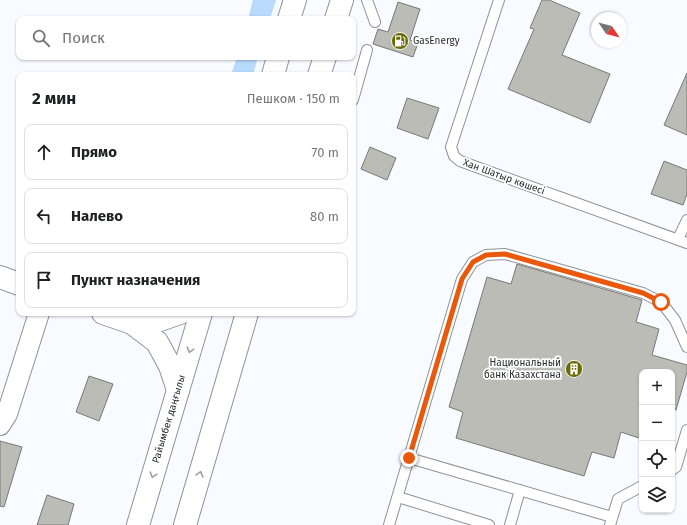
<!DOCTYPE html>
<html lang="ru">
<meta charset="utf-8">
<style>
body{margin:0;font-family:"Fira Sans",sans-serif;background:#f6f6f6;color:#202124}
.controls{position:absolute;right:12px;bottom:12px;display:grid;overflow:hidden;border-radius:8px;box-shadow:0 1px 3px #0004}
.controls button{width:36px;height:36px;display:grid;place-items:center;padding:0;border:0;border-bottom:1px solid #e0e0e0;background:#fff;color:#202124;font:20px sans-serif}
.compass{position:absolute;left:591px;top:12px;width:36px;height:36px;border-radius:50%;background:#fff;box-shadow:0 1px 3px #0004;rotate:125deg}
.stop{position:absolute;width:12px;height:12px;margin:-9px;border:3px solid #ea580c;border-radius:50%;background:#fff}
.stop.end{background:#ea580c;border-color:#fff;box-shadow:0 1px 4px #0008}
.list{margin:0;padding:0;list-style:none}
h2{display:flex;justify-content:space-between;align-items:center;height:52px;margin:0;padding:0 16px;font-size:17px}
h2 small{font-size:13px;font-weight:400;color:#757577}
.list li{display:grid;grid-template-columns:26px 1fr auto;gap:12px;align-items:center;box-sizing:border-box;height:56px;margin:0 8px 8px;padding:0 8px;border:1px solid #e0e0e0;border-radius:8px}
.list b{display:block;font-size:15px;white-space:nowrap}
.list em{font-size:13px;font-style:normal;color:#757577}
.icon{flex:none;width:22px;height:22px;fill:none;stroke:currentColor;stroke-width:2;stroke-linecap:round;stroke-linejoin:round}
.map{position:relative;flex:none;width:687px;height:525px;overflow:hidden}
.search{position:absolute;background:#fff;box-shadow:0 1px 3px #0004;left:16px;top:16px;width:340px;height:44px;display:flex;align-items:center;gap:10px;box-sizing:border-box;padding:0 14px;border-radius:8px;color:#757577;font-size:15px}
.panel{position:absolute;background:#fff;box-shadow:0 1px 3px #0004;left:16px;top:72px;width:340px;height:244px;border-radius:8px}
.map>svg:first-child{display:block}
.green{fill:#b7dafd}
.building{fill:#bcbcb7;stroke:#797974}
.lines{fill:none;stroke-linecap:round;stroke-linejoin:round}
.service-casing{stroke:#8f9396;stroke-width:12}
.minor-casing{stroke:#8f9396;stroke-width:22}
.secondary-casing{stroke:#8f9396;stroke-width:24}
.trunk-casing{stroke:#8f9396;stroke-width:24}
.service{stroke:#fff;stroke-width:10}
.minor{stroke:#fff;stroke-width:20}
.secondary{stroke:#fff;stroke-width:22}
.trunk{stroke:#fff;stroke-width:22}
.oneway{stroke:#9fa0a0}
.route{stroke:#ea580c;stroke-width:5}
.labels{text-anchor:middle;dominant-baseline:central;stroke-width:3.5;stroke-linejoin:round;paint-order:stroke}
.poi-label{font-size:10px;fill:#292b2c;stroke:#fff;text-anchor:start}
.street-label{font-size:10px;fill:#292b2c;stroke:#fff}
</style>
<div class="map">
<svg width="687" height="525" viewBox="0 0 687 525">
<rect width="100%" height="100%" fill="#f8fbff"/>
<!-- green -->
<g class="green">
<polygon points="253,0 276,0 270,19 248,19"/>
<polygon points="237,57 258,57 253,75 231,75"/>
</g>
<!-- building -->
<g class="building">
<polygon points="542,0 549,0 580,13 562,55 610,74 590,123 508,89 534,29 530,28"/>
<polygon points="398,2 420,9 410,40 418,43 413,57 373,44 378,29 388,32"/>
<polygon points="687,73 687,135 664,125"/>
<polygon points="407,98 439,108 428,139 397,128"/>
<polygon points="370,147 396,158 387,180 361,169"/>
<polygon points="664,161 687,170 687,194 683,205 651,194"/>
<polygon points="517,264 642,300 636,322 659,329 652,355 687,365 687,372 676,410 672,409 672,372 642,372 642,439 621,432 614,458 592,452 584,476 456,438 463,412 449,407 487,277 511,284"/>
<polygon points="89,376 113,384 99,421 76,412"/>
<polygon points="0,441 22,447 4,507 0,506"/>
<polygon points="47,495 74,504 68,525 37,525"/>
</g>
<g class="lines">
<!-- service casing -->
<g class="service-casing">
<g id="service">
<polyline points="367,0 375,22"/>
<polyline points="499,0 451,147 454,156 460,161 687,243"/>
<polyline points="353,100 367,50"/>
<polyline points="678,239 687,220"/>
<polyline points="409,458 612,517"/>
<polyline points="672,470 676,467 687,430"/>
<polyline points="398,497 489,525"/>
<polyline points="389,525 462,279 473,262 486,255 505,254 643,293 661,302 675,320 687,347"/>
<polyline points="510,525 520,490"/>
<polyline points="610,525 618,499 642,486"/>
</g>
</g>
<!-- minor casing -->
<g class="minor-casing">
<polyline id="minor" points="0,425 7,414 39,313"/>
</g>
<!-- secondary casing -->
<g class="secondary-casing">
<g id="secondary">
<polyline points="0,277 19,284"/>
<polyline points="103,313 132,323 157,342 170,366 178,390"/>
<polyline points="132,323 154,322 180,313"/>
</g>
</g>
<!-- trunk casing -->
<g class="trunk-casing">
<g id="trunk">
<polyline points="289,19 295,0"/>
<polyline points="336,19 342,0"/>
<polyline points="273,75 278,57"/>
<polyline points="319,75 325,57"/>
<polyline points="138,525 201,313"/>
<polyline points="185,525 247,313"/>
</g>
</g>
<!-- service -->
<use href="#service" class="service"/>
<!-- minor -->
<use href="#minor" class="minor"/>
<!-- secondary -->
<use href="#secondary" class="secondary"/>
<!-- trunk -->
<use href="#trunk" class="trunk"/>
</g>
<!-- one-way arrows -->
<defs><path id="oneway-chevron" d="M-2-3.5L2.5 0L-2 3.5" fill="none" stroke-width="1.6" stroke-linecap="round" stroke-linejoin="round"/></defs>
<g class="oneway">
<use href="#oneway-chevron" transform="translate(190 350) rotate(107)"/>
<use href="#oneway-chevron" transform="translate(200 474) rotate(-74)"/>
<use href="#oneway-chevron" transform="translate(153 475) rotate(107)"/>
</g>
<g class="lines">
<!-- route -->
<polyline class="route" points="409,458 462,279 473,262 486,255 505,254 643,293 661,302"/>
</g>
<!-- icons -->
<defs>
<g id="fuel-disc" transform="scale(0.9)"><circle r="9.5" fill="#6b6903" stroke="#fff"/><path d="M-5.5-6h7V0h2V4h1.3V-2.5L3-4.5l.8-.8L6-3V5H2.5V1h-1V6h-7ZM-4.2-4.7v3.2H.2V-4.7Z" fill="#fff"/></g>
<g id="building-disc" transform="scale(0.9)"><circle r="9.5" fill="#6b6903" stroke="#fff"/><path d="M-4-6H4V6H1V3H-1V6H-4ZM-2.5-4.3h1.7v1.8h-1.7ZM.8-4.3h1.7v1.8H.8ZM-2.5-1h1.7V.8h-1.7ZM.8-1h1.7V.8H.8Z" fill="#fff"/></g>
</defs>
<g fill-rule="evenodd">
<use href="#fuel-disc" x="400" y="41"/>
<use href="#building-disc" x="574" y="369"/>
</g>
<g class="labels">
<!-- poi labels -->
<g class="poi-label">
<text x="413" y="41">GasEnergy</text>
<text x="561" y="363" text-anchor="end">Национальный<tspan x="561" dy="12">банк Казахстана</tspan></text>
</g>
<!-- street labels -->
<g class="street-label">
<text transform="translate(504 177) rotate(20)">Хан Шатыр көшесі</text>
<text transform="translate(169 419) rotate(-73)">Райымбек даңғылы</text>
</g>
</g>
</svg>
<div class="controls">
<button>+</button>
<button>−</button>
<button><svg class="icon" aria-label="locate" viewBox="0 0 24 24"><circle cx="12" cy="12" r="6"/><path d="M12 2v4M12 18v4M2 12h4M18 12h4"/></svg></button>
<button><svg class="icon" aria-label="layers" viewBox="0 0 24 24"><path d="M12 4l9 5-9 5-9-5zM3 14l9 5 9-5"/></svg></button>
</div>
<svg class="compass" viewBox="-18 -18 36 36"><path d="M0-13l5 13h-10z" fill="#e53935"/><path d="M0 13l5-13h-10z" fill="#757577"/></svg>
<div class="stop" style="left:661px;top:302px"></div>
<div class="stop end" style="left:409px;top:458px"></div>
<div class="search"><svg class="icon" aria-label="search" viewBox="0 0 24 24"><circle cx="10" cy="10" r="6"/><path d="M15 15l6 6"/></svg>Поиск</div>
<section class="panel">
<h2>2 мин<small>Пешком · 150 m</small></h2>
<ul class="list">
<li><svg class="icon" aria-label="ahead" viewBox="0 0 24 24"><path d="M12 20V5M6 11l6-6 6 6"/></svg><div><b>Прямо</b></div><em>70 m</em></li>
<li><svg class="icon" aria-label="left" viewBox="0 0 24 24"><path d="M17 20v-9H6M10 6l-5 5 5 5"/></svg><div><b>Налево</b></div><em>80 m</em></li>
<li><svg class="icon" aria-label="arrive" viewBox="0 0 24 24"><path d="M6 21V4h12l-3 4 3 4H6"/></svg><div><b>Пункт назначения</b></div></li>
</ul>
</section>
</div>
